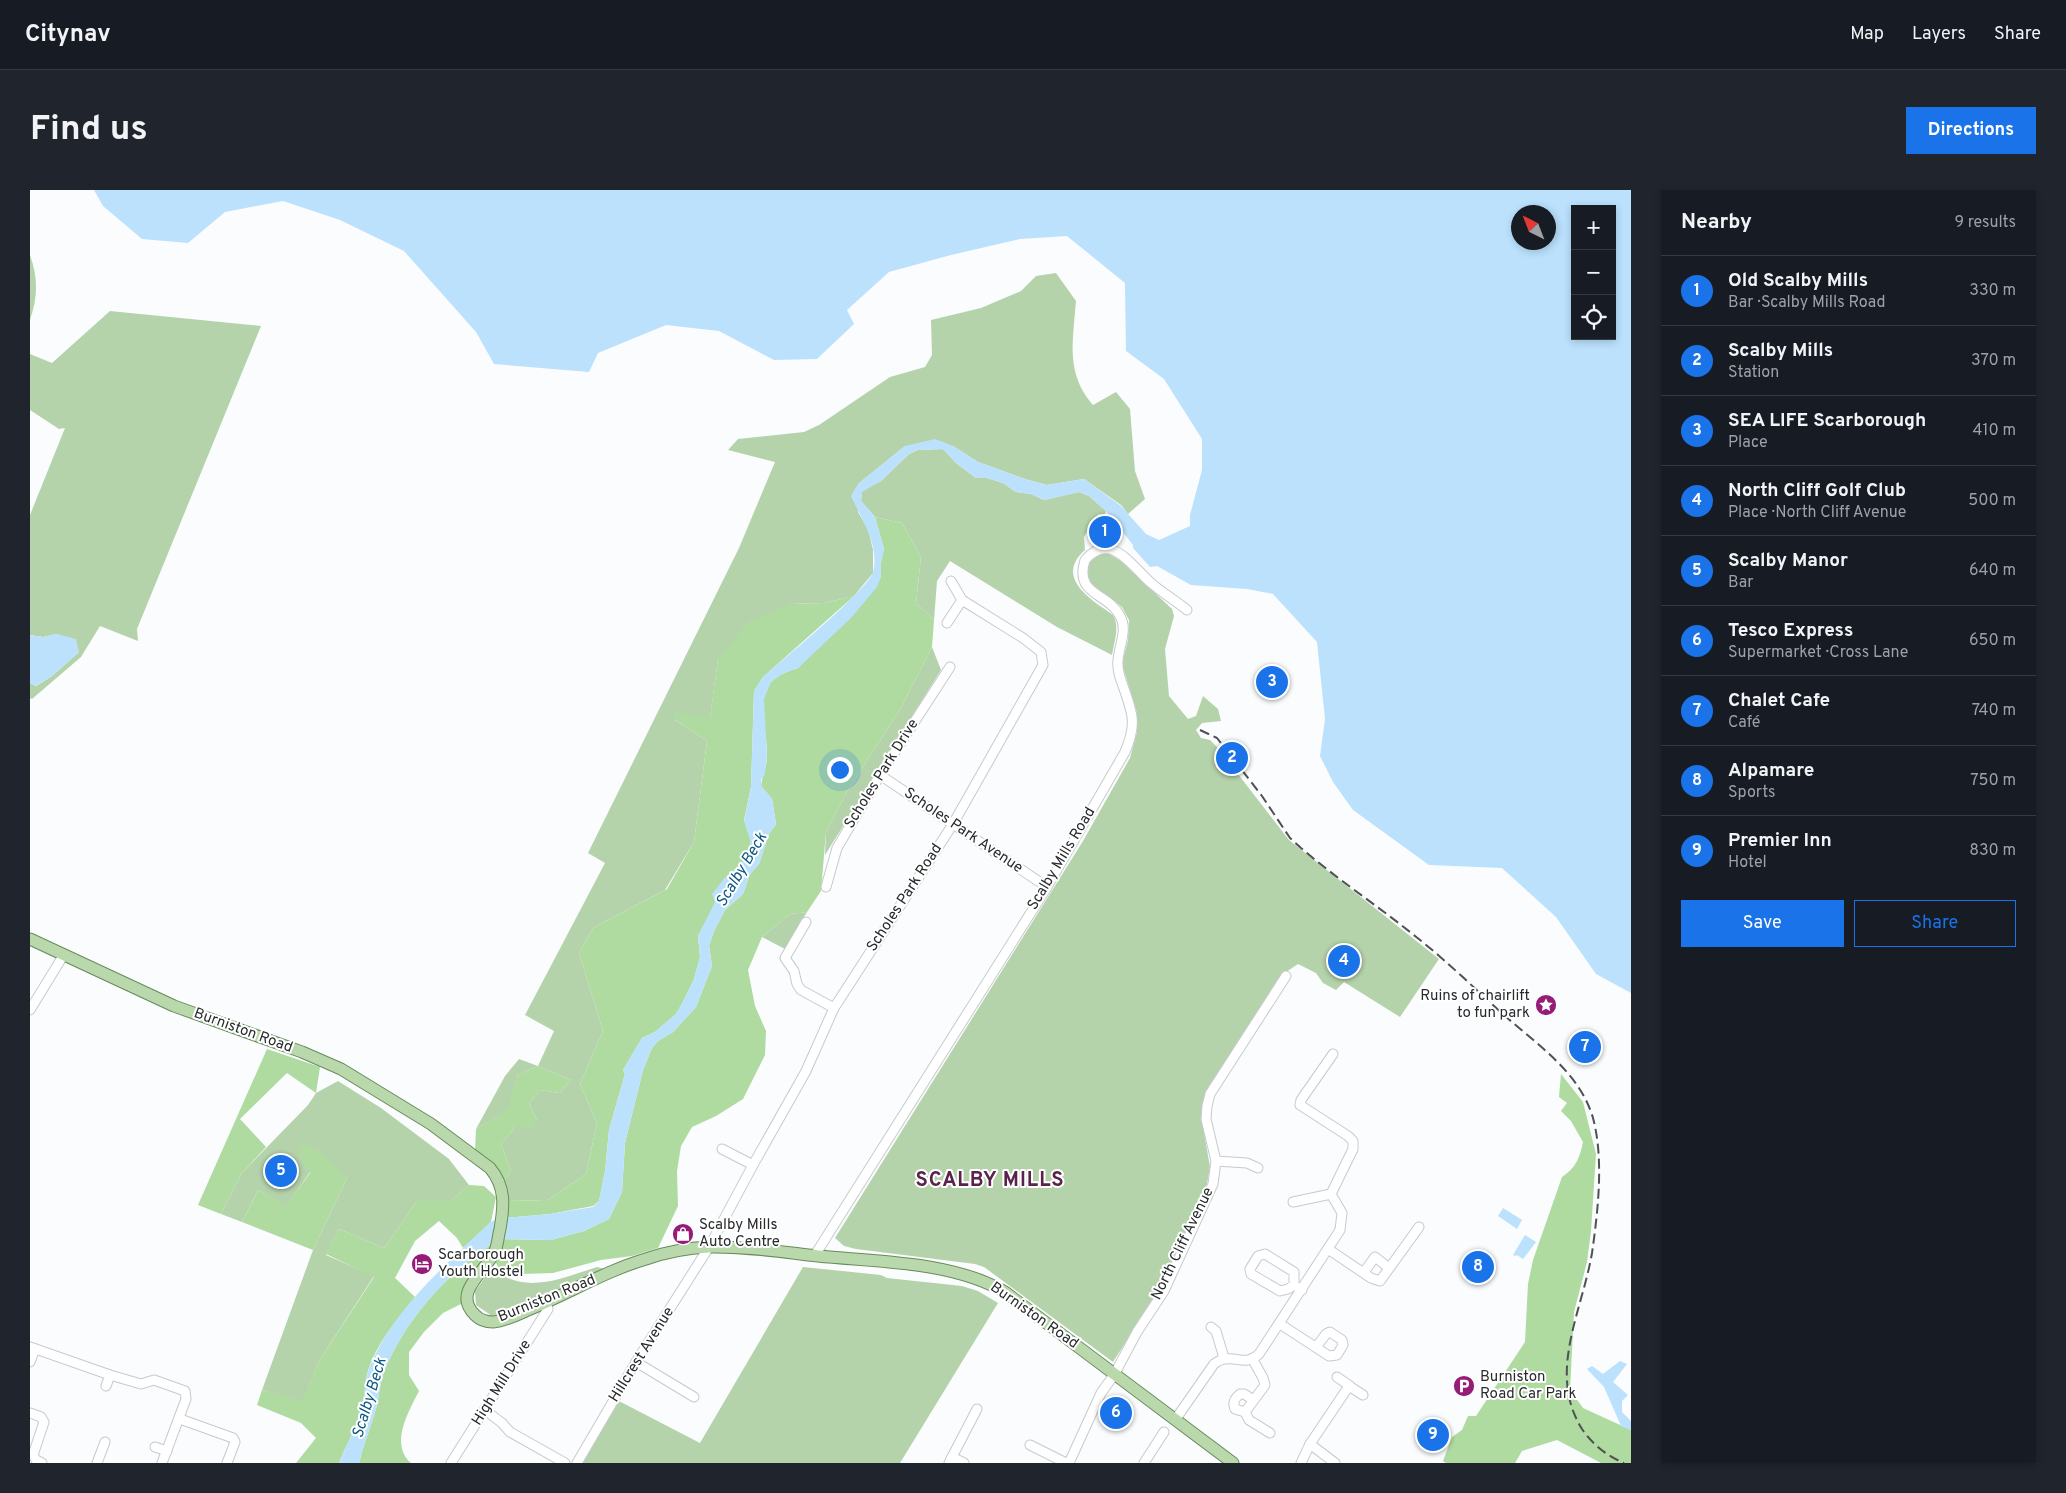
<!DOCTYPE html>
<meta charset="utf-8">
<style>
body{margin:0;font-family:Overpass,sans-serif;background:#20242c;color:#f1f3f6}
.controls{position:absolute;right:15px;top:15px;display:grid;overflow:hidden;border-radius:0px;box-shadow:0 2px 8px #0003}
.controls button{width:45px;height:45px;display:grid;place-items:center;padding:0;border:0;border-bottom:1px solid #363941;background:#171b24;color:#f1f3f6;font:25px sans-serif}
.compass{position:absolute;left:1481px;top:15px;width:45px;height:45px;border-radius:50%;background:#171b24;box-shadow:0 2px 8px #0003;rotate:318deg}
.you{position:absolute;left:809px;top:579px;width:18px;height:18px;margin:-12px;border:4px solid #fff;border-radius:50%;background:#1a73e8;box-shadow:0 0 0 8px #1a73e833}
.badge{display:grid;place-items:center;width:32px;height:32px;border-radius:50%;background:#1a73e8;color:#fff;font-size:16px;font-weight:700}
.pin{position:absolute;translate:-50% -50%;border:2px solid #fff;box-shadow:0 1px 5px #0006}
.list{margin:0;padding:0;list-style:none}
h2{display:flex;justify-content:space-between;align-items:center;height:65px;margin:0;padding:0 20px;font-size:21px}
h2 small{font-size:16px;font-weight:400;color:#9ea1a6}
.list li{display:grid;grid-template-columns:32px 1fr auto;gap:15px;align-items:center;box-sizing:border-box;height:70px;padding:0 20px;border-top:1px solid #363941}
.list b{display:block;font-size:19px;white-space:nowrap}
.list p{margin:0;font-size:16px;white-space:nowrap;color:#9ea1a6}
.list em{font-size:16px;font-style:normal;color:#9ea1a6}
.actions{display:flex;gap:10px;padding:15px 20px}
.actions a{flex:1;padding:11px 0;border:1px solid #1a73e8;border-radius:0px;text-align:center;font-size:18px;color:#1a73e8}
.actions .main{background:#1a73e8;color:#fff}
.icon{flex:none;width:28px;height:28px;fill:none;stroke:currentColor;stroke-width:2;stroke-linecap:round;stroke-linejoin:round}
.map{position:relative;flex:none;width:1601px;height:1273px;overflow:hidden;border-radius:0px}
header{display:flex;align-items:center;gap:30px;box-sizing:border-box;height:70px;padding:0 25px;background:#171b24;border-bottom:1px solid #363941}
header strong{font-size:24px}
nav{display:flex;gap:28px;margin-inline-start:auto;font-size:18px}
.intro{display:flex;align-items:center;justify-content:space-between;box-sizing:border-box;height:120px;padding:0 30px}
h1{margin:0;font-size:35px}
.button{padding:12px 22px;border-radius:0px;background:#1a73e8;color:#fff;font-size:18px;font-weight:700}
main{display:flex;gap:30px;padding:0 30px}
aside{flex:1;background:#171b24;border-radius:0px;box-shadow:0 2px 8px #0003}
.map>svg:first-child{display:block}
.green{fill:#b5d3ab}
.forest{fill:#afdaa0}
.water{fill:#bbe1fc;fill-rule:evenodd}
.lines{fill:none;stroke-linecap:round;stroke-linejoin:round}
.minor-casing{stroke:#c6cad0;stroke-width:11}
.major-casing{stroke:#688b5b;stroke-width:13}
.minor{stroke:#fff;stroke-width:9}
.major{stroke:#b9d9ac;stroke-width:11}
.rail{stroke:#4e5052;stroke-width:2;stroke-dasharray:10 5;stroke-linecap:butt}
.labels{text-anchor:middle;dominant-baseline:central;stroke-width:4;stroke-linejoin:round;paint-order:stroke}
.street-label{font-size:15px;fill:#282a2c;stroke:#fff}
.poi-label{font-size:15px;fill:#282a2c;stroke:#fff;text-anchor:start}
.water-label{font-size:16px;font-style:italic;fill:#0a5883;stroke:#fff}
.district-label{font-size:20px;font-weight:bold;letter-spacing:1px;fill:#5b224b;stroke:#fff}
</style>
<header>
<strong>Citynav</strong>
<nav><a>Map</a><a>Layers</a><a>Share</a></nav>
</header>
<div class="intro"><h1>Find us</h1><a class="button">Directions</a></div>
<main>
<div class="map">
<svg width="1601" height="1273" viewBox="0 0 1601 1273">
<rect width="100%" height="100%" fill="#fafcfe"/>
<!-- green -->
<g class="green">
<path d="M 0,65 C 8,88 8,106 0,130 Z"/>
<path d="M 1026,83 L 1046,111 C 1043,150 1035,183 1063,215 L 1086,202 L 1100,219 L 1105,281 L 1115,309 L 1098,324 L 1091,315 L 1054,289 L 1017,295 L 998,290 L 948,272 L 923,256 L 875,256 L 828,294 L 828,322 L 838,339 L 843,360 L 843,383 L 824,406 L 794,413 L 760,414 L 688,469 L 680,528 L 645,530 L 677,551 L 664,652 L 635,700 L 563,738 L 549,763 L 573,841 L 550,894 L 567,933 L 556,984 L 516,1011 L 479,1010 L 473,993 L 481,981 L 471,954 L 486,936 L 507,930 L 499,913 L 510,900 L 530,903 L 541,890 L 508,876 L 488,885 L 479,920 L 446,939 L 475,886 L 489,869 L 508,876 L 524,841 L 495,825 L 575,673 L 558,663 L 709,358 L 745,272 L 698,260 L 708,249 L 774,242 L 789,235 L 860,187 L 895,177 L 902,165 L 901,130 L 951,118 L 991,101 L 1006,86 Z"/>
<polygon points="80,121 231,136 107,439 108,451 70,436 51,467 2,509 0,508 0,493 6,496 22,486 49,462 27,444 13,447 0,445 0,325 35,238 29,239 0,220 0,164 22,173"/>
<path d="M 913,259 L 926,273 L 946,288 L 957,288 L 973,293 L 986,302 L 1001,304 L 1014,310 L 1049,302 L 1059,306 L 1076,321 L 1074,327 L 1069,324 L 1064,330 L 1067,332 L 1065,337 L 1061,335 L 1054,347 L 1055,360 C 1023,388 1063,411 1083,425 C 1090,436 1084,453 1082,465 L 1027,437 L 920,371 L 907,391 L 904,430 L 886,413 L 891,367 L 872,333 L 845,327 L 831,311 L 832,301 L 851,291 L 879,264 L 888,260 Z"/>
<polygon points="1076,362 1091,371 1142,419 1144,426 1135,459 1139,506 1158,529 1166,526 1173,506 1188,519 1191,531 1172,533 1166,540 1171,548 1180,550 1187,557 1259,650 1409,769 1370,827 1314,792 1306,800 1293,793 1286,783 1268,774 1253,784 1180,895 1175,906 1171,925 1180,977 1177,994 1134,1092 1083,1172 954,1077 945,1074 826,1059 814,1056 805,1048 1053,651 1100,568 1107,542 1107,523 1092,474 1098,450 1099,430 1092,417 1062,395 1057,384 1058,375 1065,366"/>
<polygon points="902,457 911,480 795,665 796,642 818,600 871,518"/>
<polygon points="777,722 755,759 732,747 760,724"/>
<polygon points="308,891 351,918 419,969 439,995 421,1011 387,1011 354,1058 309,1039 296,1065 344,1086 289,1171 273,1212 232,1200 283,1060 317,988 269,964 280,982 257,1016 228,1000 212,1032 191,1024 211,984 278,915 286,903"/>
<path d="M 567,1077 L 575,1079 L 487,1118 L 462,1126 L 446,1115 L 445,1101 L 462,1078 C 495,1106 532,1088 567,1077 Z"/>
<polygon points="773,1077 851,1085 857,1088 932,1096 948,1101 968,1113 870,1273 547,1273 585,1209 670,1253"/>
</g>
<!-- forest -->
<g class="forest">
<path d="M 845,327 L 872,333 L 891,367 L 886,413 L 904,430 L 902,457 L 871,518 L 818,600 L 796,642 L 791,701 L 777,722 L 760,724 L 732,747 L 718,780 L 725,816 L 736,841 L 735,865 L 713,909 L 686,926 L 662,937 L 651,956 L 647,981 L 648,1016 L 628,1058 L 602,1066 L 571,1070 L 523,1083 L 491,1084 L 468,1077 L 465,1071 L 470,1049 L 521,1050 L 554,1041 L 579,1029 L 592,1002 L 595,953 L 613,880 L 622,858 L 628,851 L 643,842 L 666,817 L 682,776 L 679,756 L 684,741 L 695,720 L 713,704 L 720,684 L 729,674 L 739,644 L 746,634 L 742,609 L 731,596 C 732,586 737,577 737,566 C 738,544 726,513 740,493 C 746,485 759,481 768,478 L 851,387 L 851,372 L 854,359 Z"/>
<polygon points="824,406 733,487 724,501 721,597 714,630 721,652 715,670 694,689 686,712 668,746 670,767 664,789 654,810 646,824 625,842 612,848 593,880 595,884 579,940 575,981 569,1011 563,1016 520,1024 474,1028 479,1010 516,1011 556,984 567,933 550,894 573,841 549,763 563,738 637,699 664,652 677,551 645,530 645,522 680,527 688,469 718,432 760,414 794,413"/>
<polygon points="237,859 290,877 286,903 257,883 210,929 236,957 211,984 191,1024 168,1015"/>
<polygon points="508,876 541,890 530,903 510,900 499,913 507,930 502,938 486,936 471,954 481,981 473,993 445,961 446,939 478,920 488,885"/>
<path d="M 1531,884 L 1553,912 L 1566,964 L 1561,1041 L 1557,1072 L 1544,1122 L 1540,1200 L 1553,1218 L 1601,1240 L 1601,1273 L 1571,1273 L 1527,1250 L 1492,1261 L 1485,1273 L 1416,1273 L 1413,1271 L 1422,1247 L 1432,1240 L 1438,1226 L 1446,1226 L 1495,1152 L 1498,1094 L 1503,1070 L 1532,987 C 1546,978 1550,967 1553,952 L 1541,931 L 1531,921 L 1537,913 L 1529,907 Z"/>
<polygon points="273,953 291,962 317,988 283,1060 212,1032 228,1000 257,1015 280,983 269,964"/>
<path d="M 439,995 L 454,996 L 466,1007 L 461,1032 L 433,1058 L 427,1048 L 409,1031 L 385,1051 L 365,1088 L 385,1107 C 370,1125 348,1153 340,1175 C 334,1189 336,1206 331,1220 C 326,1240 316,1254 309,1273 L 266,1273 L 286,1248 L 271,1233 L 227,1215 L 232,1200 L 273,1211 L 289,1171 L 344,1087 L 296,1064 L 309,1039 L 354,1058 L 387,1011 L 421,1011 Z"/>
<path d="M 463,1053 L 433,1113 L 413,1123 L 394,1142 L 379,1162 L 379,1185 L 389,1201 C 379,1221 359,1254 381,1273 L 329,1273 C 333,1256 340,1239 345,1222 C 349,1210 349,1197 353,1185 C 374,1130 415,1086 463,1053 Z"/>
</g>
<!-- water -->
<g class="water">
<path d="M 64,0 L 1601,0 L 1601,803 L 1566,784 L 1526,727 L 1472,678 L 1399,675 L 1323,620 L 1303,592 L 1290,566 L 1295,529 L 1287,452 L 1243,404 L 1217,399 L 1161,395 L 1127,376 L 1120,377 L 1103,358 L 1103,355 L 1076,321 L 1059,306 L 1049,302 L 1014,310 L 1001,304 L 986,302 L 973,293 L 957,288 L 946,288 L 926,273 L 913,259 L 888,260 L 879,264 L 851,291 L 832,302 L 831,311 L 845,327 L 854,359 L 851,372 L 851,387 L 847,397 L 821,428 L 768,478 L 752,484 L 741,492 L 734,509 L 737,566 L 735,584 L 731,590 L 731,596 L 742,609 L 746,634 L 739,644 L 729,674 L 720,684 L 713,704 L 695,720 L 684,741 L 679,756 L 682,776 L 666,817 L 643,842 L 628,851 L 622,858 L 613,880 L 595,953 L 592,1002 L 579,1029 L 554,1041 L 521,1050 L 470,1049 L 474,1028 L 520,1024 L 563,1017 L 569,1011 L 575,981 L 579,940 L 595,884 L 593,880 L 612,848 L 625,842 L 646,824 L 654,810 L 664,789 L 670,767 L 668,746 L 685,712 L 682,704 L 694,689 L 715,670 L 721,652 L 714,631 L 721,597 L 724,501 L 733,487 C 751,471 838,400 843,382 C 850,355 831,329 821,306 L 828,294 L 875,256 L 905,249 L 923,256 L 948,272 L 998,290 L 1017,295 L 1054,289 L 1091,316 L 1116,344 L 1129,350 L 1160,336 L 1160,325 L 1172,280 L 1172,249 L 1134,189 L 1096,161 L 1095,93 L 1037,46 L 990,49 L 921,65 L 859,82 L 817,120 L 824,134 L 787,169 L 744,170 L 689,141 L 636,135 L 568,163 L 559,182 L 464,174 L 446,142 L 374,61 L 310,30 L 253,11 L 195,22 L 158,53 L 112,49 L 73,16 ZM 1545,19 L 1582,19 L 1582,146 L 1545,146 ZM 1488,22 L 1518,22 L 1518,52 L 1488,52 Z"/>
<polygon points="27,444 46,449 49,462 22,486 5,496 0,493 0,445 13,447"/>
<polygon points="1473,1018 1492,1030 1487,1039 1468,1026"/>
<path d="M 467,1029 L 463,1053 C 415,1086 374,1130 353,1185 C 349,1197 349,1210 345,1222 C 340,1239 333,1256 329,1273 L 309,1273 C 316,1254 327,1238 332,1218 C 335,1204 335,1186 341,1173 C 367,1116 416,1074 461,1032 Z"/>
<polygon points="1495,1045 1506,1052 1493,1069 1487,1065 1486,1066 1483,1065"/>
<polygon points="1590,1171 1597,1174 1583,1192 1598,1205 1592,1211 1592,1222 1601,1231 1601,1240 1591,1236 1574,1197 1557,1179 1562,1176 1573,1184"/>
</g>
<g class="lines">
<!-- minor casing -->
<g class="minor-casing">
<g id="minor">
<polyline points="917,433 932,410"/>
<polyline points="850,585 1017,697"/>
<polyline points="796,697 807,658 850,585 920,477"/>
<polyline points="776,732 755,768 764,781 767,794 771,800 804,818"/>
<polyline points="0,820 33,766"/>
<polyline points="692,959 723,975"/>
<polyline points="1186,971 1217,973 1228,978"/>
<polyline points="1263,1012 1301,1004"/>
<polyline points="1298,1059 1341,1088 1350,1091 1389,1037"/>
<path d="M 785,1065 L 1017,697 L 1095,562 C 1107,534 1103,524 1093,496 C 1090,488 1087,480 1088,470 C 1089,456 1098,439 1090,426 C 1078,402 1044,406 1055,370 C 1080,341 1100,374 1120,392 C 1131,402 1145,410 1157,420"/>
<polyline points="1334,1082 1345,1067 1359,1078"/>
<polyline points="1264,1095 1264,1082 1235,1064 1228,1066 1220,1079 1221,1084 1250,1101 1258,1099 1264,1095 1272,1100"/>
<polyline points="1250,1134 1299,1166 1307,1165 1313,1155 1312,1150 1300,1142 1296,1144 1286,1157"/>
<polyline points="1181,1137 1186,1141 1194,1168"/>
<polyline points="0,1157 80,1185 76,1196"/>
<polyline points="0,1172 5,1159"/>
<polyline points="606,1172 664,1207"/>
<polyline points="80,1185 111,1194 124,1190 155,1201 156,1209 132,1273"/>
<polyline points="1307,1187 1320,1196"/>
<path d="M 1222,1209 L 1214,1204 L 1210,1204 C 1205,1208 1202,1212 1205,1219 L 1215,1222 L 1235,1195 L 1233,1188 L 1223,1170"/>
<polyline points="455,1220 472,1233 480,1242 535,1273"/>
<polyline points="1215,1222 1219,1230 1240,1243"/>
<polyline points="0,1223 11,1227 14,1232 3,1265 6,1270 12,1273"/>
<polyline points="150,1229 203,1248 205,1252 197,1273"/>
<path d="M 1145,1230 L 1184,1174 C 1187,1172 1191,1169 1195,1169 C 1210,1167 1215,1176 1229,1164 L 1310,1040 L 1312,1023 L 1301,1004 L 1323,959 L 1323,951 L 1318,946 L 1270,915 L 1271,910 L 1303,864"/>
<polyline points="1280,1254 1305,1273"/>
<polyline points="1000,1255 1036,1273"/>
<polyline points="125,1257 137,1261"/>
<polyline points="922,1267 947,1219"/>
<polyline points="67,1273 75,1252"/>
<polyline points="421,1273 518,1119 516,1113"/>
<polyline points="547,1273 606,1172 679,1057 723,975 776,881 804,818 923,634 1013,475 1011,462 993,448 932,410 921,391"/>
<polyline points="919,1273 922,1267 934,1273"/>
<polyline points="1039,1273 1071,1203 1084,1185 1107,1142 1134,1101 1183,994 1186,971 1176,929 1177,916 1180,904 1256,786"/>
<polyline points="1114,1273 1134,1242"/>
<polyline points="1271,1273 1280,1254 1319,1196 1333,1205"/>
</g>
</g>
<!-- major casing -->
<g class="major-casing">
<path id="major" d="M 0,749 L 144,816 L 272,862 L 311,879 L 401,934 L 460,978 C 476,997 474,1016 470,1039 C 468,1046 468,1054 465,1061 C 457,1081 421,1102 445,1125 C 450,1130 456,1132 463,1132 C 475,1131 487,1125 498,1120 C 538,1104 575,1081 616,1069 C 636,1062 657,1058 679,1057 C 715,1056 752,1062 788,1066 C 848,1072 922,1071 975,1102 L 1203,1273"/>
</g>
<!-- minor -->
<use href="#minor" class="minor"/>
<!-- major -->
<use href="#major" class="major"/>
<!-- rail -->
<path class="rail" d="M 1170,540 L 1187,548 L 1232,606 L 1260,648 L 1271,658 C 1307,689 1348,716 1385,746 C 1417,771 1445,799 1475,826 C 1508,855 1550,883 1563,928 C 1574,969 1568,1021 1562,1063 C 1552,1122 1517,1183 1552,1239 C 1562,1254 1577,1266 1594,1273"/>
</g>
<!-- icons -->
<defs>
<g id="sight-disc" transform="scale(1.125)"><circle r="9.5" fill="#951d78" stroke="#fff"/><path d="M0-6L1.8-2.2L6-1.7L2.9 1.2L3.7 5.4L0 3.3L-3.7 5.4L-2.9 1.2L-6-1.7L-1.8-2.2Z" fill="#fff"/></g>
<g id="shop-disc" transform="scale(1.125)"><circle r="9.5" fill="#951d78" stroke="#fff"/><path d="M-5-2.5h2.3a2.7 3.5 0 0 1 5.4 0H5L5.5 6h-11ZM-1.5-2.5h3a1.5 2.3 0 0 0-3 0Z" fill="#fff"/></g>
<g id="hotel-disc" transform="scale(1.125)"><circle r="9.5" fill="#951d78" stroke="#fff"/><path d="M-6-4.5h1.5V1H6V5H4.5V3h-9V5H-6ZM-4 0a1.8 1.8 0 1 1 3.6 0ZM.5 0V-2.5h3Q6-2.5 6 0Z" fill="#fff"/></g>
<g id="parking-disc" transform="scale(1.125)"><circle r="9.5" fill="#951d78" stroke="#fff"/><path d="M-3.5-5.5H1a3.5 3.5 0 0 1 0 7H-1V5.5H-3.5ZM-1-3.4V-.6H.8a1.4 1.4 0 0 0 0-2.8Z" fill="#fff"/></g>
</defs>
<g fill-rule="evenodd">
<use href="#sight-disc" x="1516" y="815"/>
<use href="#shop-disc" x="653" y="1044"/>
<use href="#hotel-disc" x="392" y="1074"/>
<use href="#parking-disc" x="1434" y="1196"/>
</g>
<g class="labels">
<!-- street labels -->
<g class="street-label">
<text transform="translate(852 584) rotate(-58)">Scholes Park Drive</text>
<text transform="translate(933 641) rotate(34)">Scholes Park Avenue</text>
<text transform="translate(1032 669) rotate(-59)">Scalby Mills Road</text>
<text transform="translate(875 708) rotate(-57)">Scholes Park Road</text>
<text transform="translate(213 841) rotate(20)">Burniston Road</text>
<text transform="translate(1153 1054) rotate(-64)">North Cliff Avenue</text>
<text transform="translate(517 1109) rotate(-22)">Burniston Road</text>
<text transform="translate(1004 1126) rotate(35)">Burniston Road</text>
<text transform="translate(612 1165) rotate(-58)">Hillcrest Avenue</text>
<text transform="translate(472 1193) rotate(-58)">High Mill Drive</text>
</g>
<!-- poi labels -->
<g class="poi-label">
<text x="1500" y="806" text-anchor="end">Ruins of chairlift<tspan x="1500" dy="17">to fun park</tspan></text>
<text x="669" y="1035">Scalby Mills<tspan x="669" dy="17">Auto Centre</tspan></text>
<text x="408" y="1065">Scarborough<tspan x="408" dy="17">Youth Hostel</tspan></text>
<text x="1450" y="1187">Burniston<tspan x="1450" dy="17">Road Car Park</tspan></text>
</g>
<!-- water labels -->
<g class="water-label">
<text transform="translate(712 680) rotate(-59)">Scalby Beck</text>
<text transform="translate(340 1208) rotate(-73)">Scalby Beck</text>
</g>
<!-- district labels -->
<g class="district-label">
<text x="960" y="991">SCALBY MILLS</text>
</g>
</g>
</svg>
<div class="controls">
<button>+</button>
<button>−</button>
<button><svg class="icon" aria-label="locate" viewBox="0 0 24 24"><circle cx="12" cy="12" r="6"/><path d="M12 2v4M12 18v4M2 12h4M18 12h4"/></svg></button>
</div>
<svg class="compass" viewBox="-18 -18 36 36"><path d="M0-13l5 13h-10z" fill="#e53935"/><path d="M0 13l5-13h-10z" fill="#9ea1a6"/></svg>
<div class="you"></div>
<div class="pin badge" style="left:1075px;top:342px">1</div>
<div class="pin badge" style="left:1202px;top:568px">2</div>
<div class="pin badge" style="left:1242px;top:492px">3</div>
<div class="pin badge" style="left:1314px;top:771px">4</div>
<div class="pin badge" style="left:251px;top:981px">5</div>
<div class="pin badge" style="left:1086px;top:1223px">6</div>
<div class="pin badge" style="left:1555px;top:857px">7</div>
<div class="pin badge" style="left:1448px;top:1077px">8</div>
<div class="pin badge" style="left:1403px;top:1245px">9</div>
</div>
<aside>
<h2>Nearby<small>9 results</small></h2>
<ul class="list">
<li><span class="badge">1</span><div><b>Old Scalby Mills</b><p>Bar · Scalby Mills Road</p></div><em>330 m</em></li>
<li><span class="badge">2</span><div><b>Scalby Mills</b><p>Station</p></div><em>370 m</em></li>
<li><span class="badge">3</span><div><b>SEA LIFE Scarborough</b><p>Place</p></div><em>410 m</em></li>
<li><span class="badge">4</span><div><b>North Cliff Golf Club</b><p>Place · North Cliff Avenue</p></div><em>500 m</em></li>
<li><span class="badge">5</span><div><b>Scalby Manor</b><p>Bar</p></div><em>640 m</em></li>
<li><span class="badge">6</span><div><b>Tesco Express</b><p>Supermarket · Cross Lane</p></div><em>650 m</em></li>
<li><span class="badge">7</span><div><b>Chalet Cafe</b><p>Café</p></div><em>740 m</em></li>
<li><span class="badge">8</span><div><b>Alpamare</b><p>Sports</p></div><em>750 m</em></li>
<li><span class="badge">9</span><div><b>Premier Inn</b><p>Hotel</p></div><em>830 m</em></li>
</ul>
<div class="actions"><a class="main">Save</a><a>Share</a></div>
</aside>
</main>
